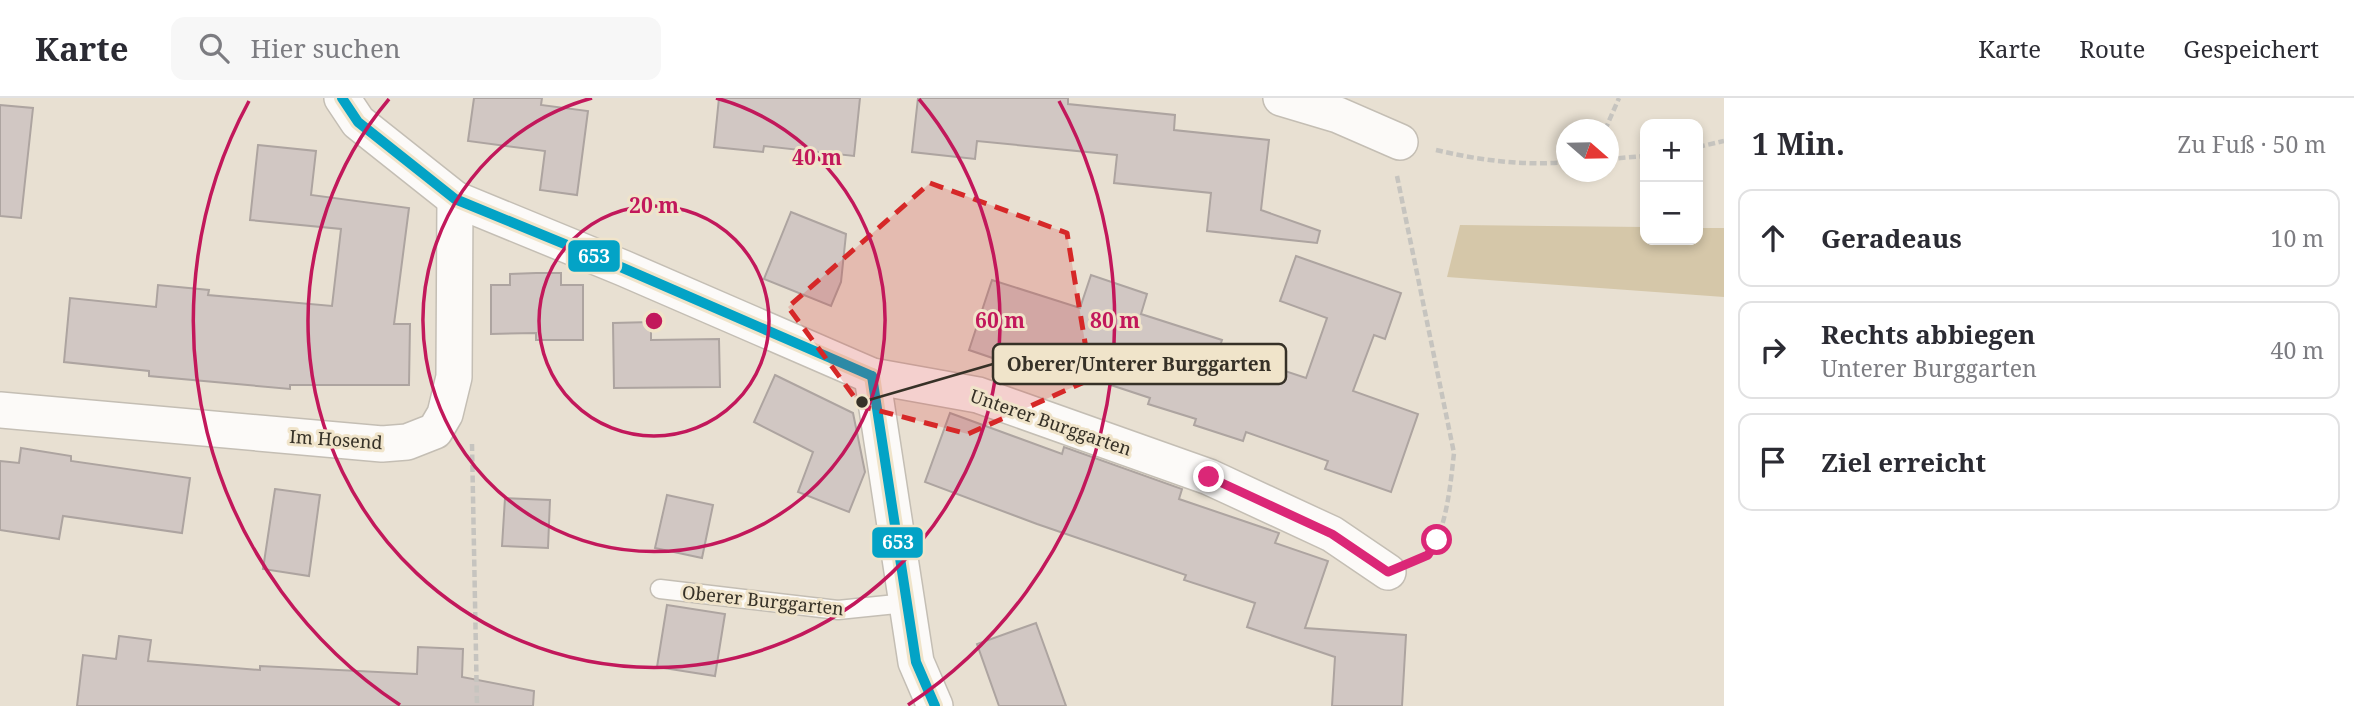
<!DOCTYPE html>
<html lang="de">
<meta charset="utf-8">
<style>
body{margin:0;font-family:"Noto Serif",serif;background:#f7f7f7;color:#2b2b33}
.controls{position:absolute;right:21px;top:21px;display:grid;overflow:hidden;border-radius:14px;box-shadow:0 4px 10px #0003}
.controls button{width:63px;height:63px;display:grid;place-items:center;padding:0;border:0;border-bottom:2px solid #e1e1e2;background:#fff;color:#2b2b33;font:35px sans-serif}
.compass{position:absolute;left:1556px;top:21px;width:63px;height:63px;border-radius:50%;background:#fff;box-shadow:0 4px 10px #0003;rotate:110deg}
.stop{position:absolute;width:21px;height:21px;margin:-16px;border:5px solid #db2777;border-radius:50%;background:#fff}
.stop.end{background:#db2777;border-color:#fff;box-shadow:0 2px 7px #0008}
.list{margin:0;padding:0;list-style:none}
h2{display:flex;justify-content:space-between;align-items:center;height:91px;margin:0;padding:0 28px;font-size:30px}
h2 small{font-size:23px;font-weight:400;color:#7c7c81}
.list li{display:grid;grid-template-columns:46px 1fr auto;gap:21px;align-items:center;box-sizing:border-box;height:98px;margin:0 14px 14px;padding:0 14px;border:2px solid #e1e1e2;border-radius:14px}
.list b{display:block;font-size:26px;white-space:nowrap}
.list p{margin:0;font-size:23px;white-space:nowrap;color:#7c7c81}
.list em{font-size:23px;font-style:normal;color:#7c7c81}
.icon{flex:none;width:38px;height:38px;fill:none;stroke:currentColor;stroke-width:2;stroke-linecap:round;stroke-linejoin:round}
.map{position:relative;flex:none;width:1724px;height:608px;overflow:hidden}
header{display:flex;align-items:center;gap:42px;box-sizing:border-box;height:98px;padding:0 35px;background:#fff;border-bottom:2px solid #e1e1e2}
header strong{font-size:33px}
nav{display:flex;gap:38px;margin-inline-start:auto;font-size:24px}
.search{width:490px;height:63px;background:#f7f7f7;display:flex;align-items:center;gap:18px;box-sizing:border-box;padding:0 24px;border-radius:14px;color:#7c7c81;font-size:26px}
main{display:flex}
aside{flex:1;background:#fff}
.map>svg:first-child{display:block}
.green{fill:#d5c7a9}
.building{fill:#d1c7c3;stroke:#ada4a0;stroke-width:2}
.lines{fill:none;stroke-linecap:round;stroke-linejoin:round}
.service-casing{stroke:#c4beb4;stroke-width:21}
.minor-casing{stroke:#c4beb4;stroke-width:38}
.path{stroke:#c6c4bf;stroke-width:4.5;stroke-dasharray:7 3.5;stroke-linecap:butt}
.service{stroke:#fcfaf8;stroke-width:18}
.minor{stroke:#fcfaf8;stroke-width:35}
.bus-1-casing{stroke:#f0e4ca;stroke-width:16}
.bus-1{stroke:#03a3c6;stroke-width:10}
.route{stroke:#db2777;stroke-width:9}
.marked{fill:#d62828;fill-opacity:0.2;stroke:#d62828;stroke-width:5;stroke-dasharray:14 9;stroke-linejoin:round}
.ring{fill:none;stroke:#c2185b;stroke-width:3.5}
.labels{text-anchor:middle;dominant-baseline:central;stroke-width:6;stroke-linejoin:round;paint-order:stroke}
.street-label{font-size:18px;fill:#363127;stroke:#f0e4ca}
.centre{fill:#c2185b;stroke:#f0e4ca;stroke-width:3.5}
.ring-label{font-size:21px;text-anchor:middle;font-weight:bold;fill:#c2185b;stroke:#f0e4ca;stroke-width:6;stroke-linejoin:round;paint-order:stroke}
.leader{fill:none;stroke:#363127;stroke-width:2.5}
.callout-dot{fill:#363127;stroke:#f0e4ca;stroke-width:2.5}
.callout{fill:#f0e4ca;stroke:#363127;stroke-width:2.5}
.callout-label{font-size:19px;text-anchor:middle;font-weight:bold;fill:#363127}
.line-badge{stroke:#f0e4ca;stroke-width:2.5}
.badge-label{font-size:19px;text-anchor:middle;font-weight:bold;fill:#fff}
</style>
<header>
<strong>Karte</strong>
<div class="search"><svg class="icon" aria-label="search" viewBox="0 0 24 24"><circle cx="10" cy="10" r="6"/><path d="M15 15l6 6"/></svg>Hier suchen</div>
<nav><a>Karte</a><a>Route</a><a>Gespeichert</a></nav>
</header>
<main>
<div class="map">
<svg width="1724" height="608" viewBox="0 0 1724 608">
<rect width="100%" height="100%" fill="#e8e0d2"/>
<!-- green -->
<polygon class="green" points="1460,127 1645,129 1645,142 1698,142 1698,130 1724,130 1724,199 1447,179"/>
<!-- building -->
<g class="building">
<polygon points="474,0 542,0 541,7 588,13 577,97 540,92 545,53 468,43"/>
<polygon points="719,0 860,0 854,58 764,48 763,54 714,49"/>
<polygon points="918,0 1068,0 1068,6 1175,17 1174,32 1269,42 1261,112 1320,133 1317,145 1207,133 1211,95 1114,85 1117,57 977,43 975,61 912,54"/>
<polygon points="0,7 33,10 21,120 0,118"/>
<polygon points="258,47 316,53 311,97 409,110 394,226 410,226 409,287 290,287 290,291 149,278 149,273 64,264 70,200 156,209 158,187 209,192 208,197 332,208 341,131 250,122"/>
<polygon points="791,114 846,136 841,184 831,208 764,181"/>
<polygon points="1296,158 1401,195 1385,241 1374,237 1353,293 1418,316 1391,394 1325,371 1328,363 1246,334 1243,343 1194,327 1196,321 1148,306 1150,300 1032,261 1028,272 969,252 992,182 1080,210 1091,177 1147,196 1141,216 1222,242 1219,251 1306,280 1327,220 1280,203"/>
<polygon points="536,175 561,175 561,187 583,187 583,242 536,242 536,235 491,236 491,187 510,187 510,176"/>
<polygon points="651,224 651,242 719,241 720,289 614,290 613,225"/>
<polygon points="775,277 853,315 865,374 849,414 798,394 813,354 754,324"/>
<polygon points="950,315 1062,356 1064,349 1182,391 1179,401 1279,435 1275,445 1328,463 1305,530 1406,537 1402,608 1332,608 1335,559 1247,529 1255,505 1184,482 1186,477 1037,426 925,384"/>
<polygon points="21,350 71,358 71,363 190,380 182,435 63,418 59,441 0,432 0,363 19,365"/>
<polygon points="275,391 320,397 309,478 263,471"/>
<polygon points="667,397 713,407 702,460 655,450"/>
<polygon points="505,400 550,402 548,450 502,448"/>
<polygon points="667,507 725,516 715,578 657,569"/>
<polygon points="1036,525 1066,608 999,608 977,546"/>
<polygon points="119,538 151,542 148,563 260,572 260,568 417,576 418,549 463,551 462,579 534,593 533,608 77,608 83,557 116,561"/>
</g>
<g class="lines">
<!-- service casing -->
<g class="service-casing">
<polyline id="service" points="660,491 838,512 906,505"/>
</g>
<!-- minor casing -->
<g class="minor-casing">
<g id="minor">
<polyline points="342,0 358,24 455,101 623,170 872,278 978,297 1209,379 1332,436 1388,474"/>
<polyline points="1281,0 1338,17 1400,44"/>
<polyline points="872,278 916,564 935,608"/>
<polyline points="0,312 382,346 407,344 435,333 445,316 454,279 455,101"/>
</g>
</g>
<!-- path -->
<g class="path">
<polyline points="1605,32 1619,0"/>
<polyline points="1698,49 1724,43"/>
<path d="M 1436,52 C 1478,62 1524,68 1566,64"/>
<polyline points="1608,61 1645,58"/>
<path d="M 1397,78 L 1454,355 C 1451,380 1446,449 1421,460"/>
<polyline points="472,346 477,608"/>
</g>
<!-- service -->
<use href="#service" class="service"/>
<!-- minor -->
<use href="#minor" class="minor"/>
<!-- bus-1 casing -->
<g class="bus-1-casing">
<g id="bus-1">
<polyline points="342,0 358,24 455,101 623,170 872,278"/>
<polyline points="872,278 916,564 935,608"/>
</g>
</g>
<!-- bus-1 -->
<use href="#bus-1" class="bus-1"/>
</g>
<g class="lines">
<!-- route -->
<polyline class="route" points="1209,379 1332,436 1388,474 1428,457 1437,442"/>
</g>
<!-- marked area -->
<path class="marked" d="M 930,85 L 1067,135 L 1091,281 L 968,336 L 861,308 L 788,209 Z"/>
<!-- distance rings -->
<g class="ring">
<circle cx="654" cy="223" r="115"/>
<path d="M716 0A231 231 0 1 1 592 0"/>
<path d="M919 1A346 346 0 1 1 389 1"/>
<path d="M400 607A461 461 0 0 1 249 3M1059 3A461 461 0 0 1 908 607"/>
</g>
<g class="labels">
<!-- street labels -->
<g class="street-label">
<text transform="translate(1051 324) rotate(19)">Unterer Burggarten</text>
<text transform="translate(336 341) rotate(4)">Im Hosend</text>
<text transform="translate(763 502) rotate(6)">Oberer Burggarten</text>
</g>
</g>
<circle cx="654" cy="223" r="10" class="centre"/>
<g class="ring-label">
<text x="817" y="67">40 m</text>
<text x="654" y="115">20 m</text>
<text x="1000" y="230">60 m</text>
<text x="1115" y="230">80 m</text>
</g>
<!-- callouts -->
<path class="leader" d="M862 304L993 266"/>
<circle class="callout-dot" cx="862" cy="304" r="7"/>
<rect class="callout" x="993" y="246" width="293" height="40" rx="7"/>
<g class="callout-label">
<text x="1139" y="273">Oberer/Unterer Burggarten</text>
</g>
<g class="line-badge">
<rect x="567" y="141" width="54" height="34" rx="7" fill="#03a3c6"/>
<rect x="871" y="428" width="53" height="33" rx="7" fill="#03a3c6"/>
</g>
<g class="badge-label">
<text x="594" y="165">653</text>
<text x="898" y="451">653</text>
</g>
</svg>
<div class="controls">
<button>+</button>
<button>−</button>
</div>
<svg class="compass" viewBox="-18 -18 36 36"><path d="M0-13l5 13h-10z" fill="#e53935"/><path d="M0 13l5-13h-10z" fill="#7c7c81"/></svg>
<div class="stop" style="left:1437px;top:442px"></div>
<div class="stop end" style="left:1209px;top:379px"></div>
</div>
<aside>
<h2>1 Min.<small>Zu Fuß · 50 m</small></h2>
<ul class="list">
<li><svg class="icon" aria-label="ahead" viewBox="0 0 24 24"><path d="M12 20V5M6 11l6-6 6 6"/></svg><div><b>Geradeaus</b></div><em>10 m</em></li>
<li><svg class="icon" aria-label="right" viewBox="0 0 24 24"><path d="M7 20v-9h11M14 6l5 5-5 5"/></svg><div><b>Rechts abbiegen</b><p>Unterer Burggarten</p></div><em>40 m</em></li>
<li><svg class="icon" aria-label="arrive" viewBox="0 0 24 24"><path d="M6 21V4h12l-3 4 3 4H6"/></svg><div><b>Ziel erreicht</b></div></li>
</ul>
</aside>
</main>
